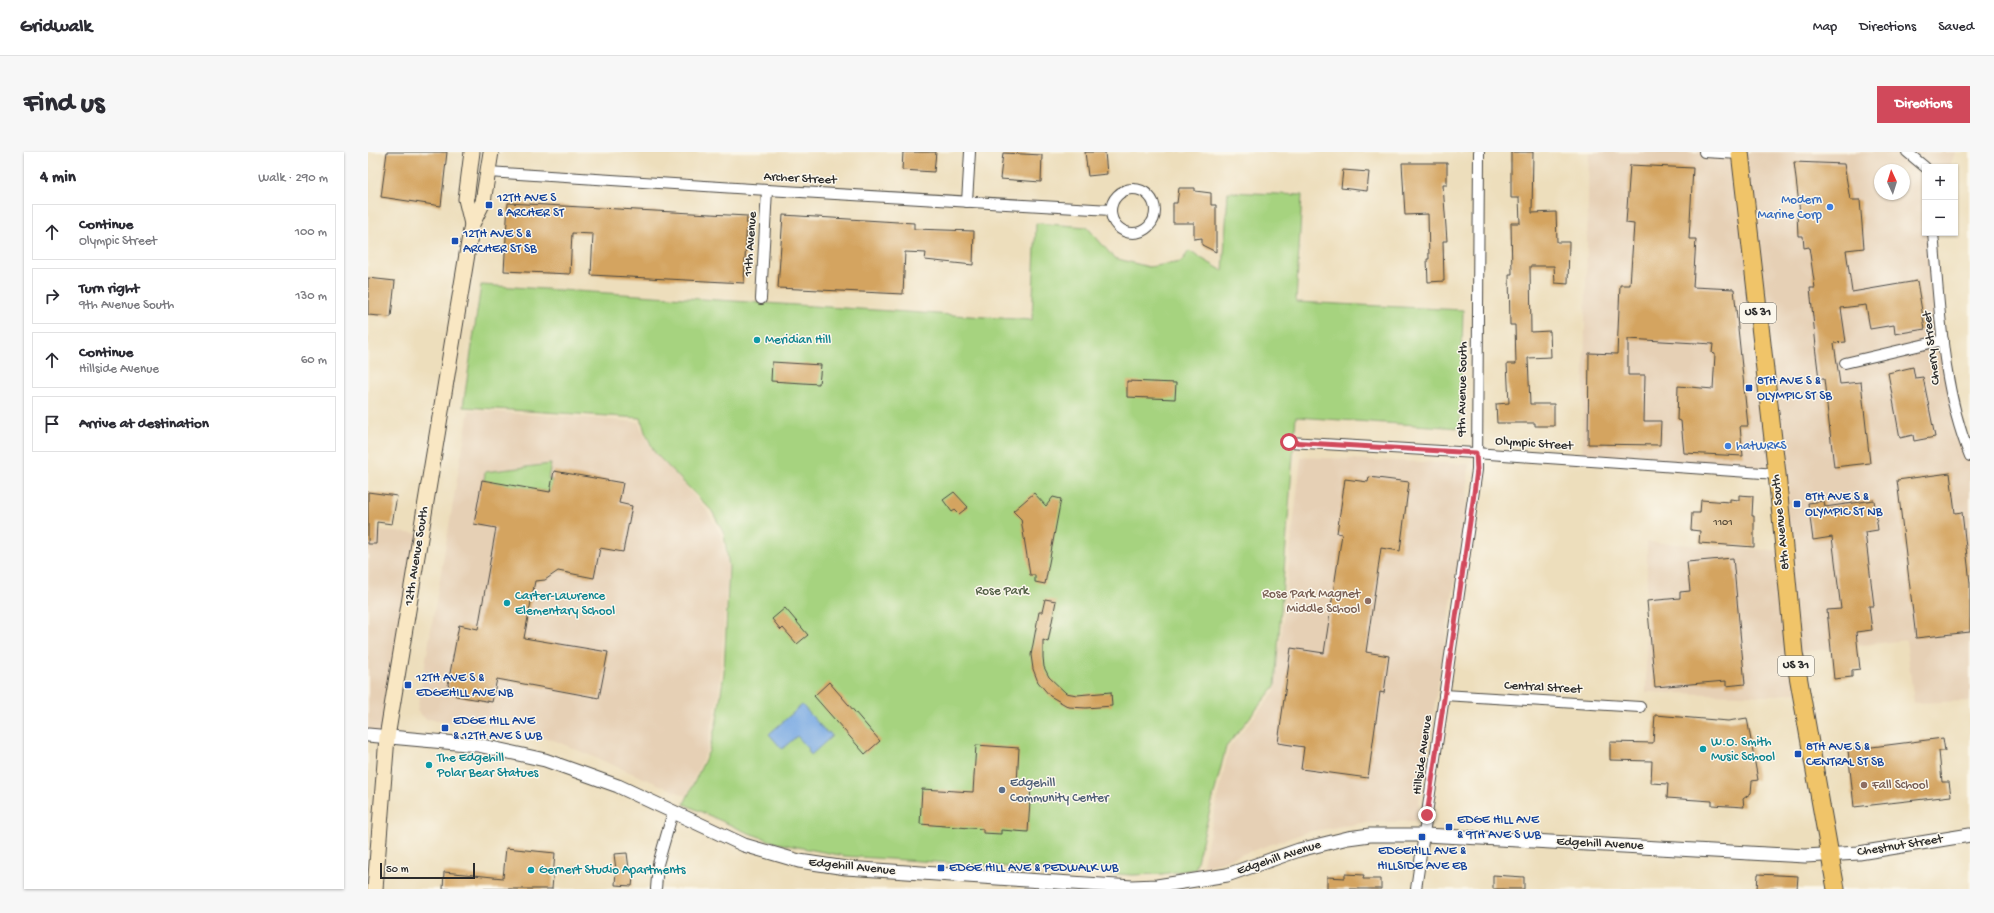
<!DOCTYPE html>
<meta charset="utf-8">
<style>
body{margin:0;font-family:"Gochi Hand",sans-serif;background:#f7f7f7;color:#2b2b33}
.controls{position:absolute;right:12px;top:12px;display:grid;overflow:hidden;border-radius:0px;box-shadow:0 1px 3px #0004}
.controls button{width:36px;height:36px;display:grid;place-items:center;padding:0;border:0;border-bottom:1px solid #e1e1e2;background:#fff;color:#2b2b33;font:20px sans-serif}
.compass{position:absolute;left:1506px;top:12px;width:36px;height:36px;border-radius:50%;background:#fff;box-shadow:0 1px 3px #0004;rotate:356deg}
.scale{position:absolute;left:12px;bottom:10px;width:95px;box-sizing:border-box;padding-left:4px;border:2px solid #2b2b2b;border-top:0;font-size:11px;line-height:14px;white-space:nowrap;color:#2b2b2b;-webkit-text-stroke:3px #fbf7ec;paint-order:stroke}
.stop{position:absolute;width:12px;height:12px;margin:-9px;border:3px solid #d1495b;border-radius:50%;background:#fff}
.stop.end{background:#d1495b;border-color:#fff;box-shadow:0 1px 4px #0008}
.list{margin:0;padding:0;list-style:none}
h2{display:flex;justify-content:space-between;align-items:center;height:52px;margin:0;padding:0 16px;font-size:17px}
h2 small{font-size:13px;font-weight:400;color:#7c7c81}
.list li{display:grid;grid-template-columns:26px 1fr auto;gap:12px;align-items:center;box-sizing:border-box;height:56px;margin:0 8px 8px;padding:0 8px;border:1px solid #e1e1e2;border-radius:0px}
.list b{display:block;font-size:15px;white-space:nowrap}
.list p{margin:0;font-size:13px;white-space:nowrap;color:#7c7c81}
.list em{font-size:13px;font-style:normal;color:#7c7c81}
.icon{flex:none;width:22px;height:22px;fill:none;stroke:currentColor;stroke-width:2;stroke-linecap:round;stroke-linejoin:round}
.map{position:relative;flex:none;width:1602px;height:737px;overflow:hidden;border-radius:0px}
header{display:flex;align-items:center;gap:24px;box-sizing:border-box;height:56px;padding:0 20px;background:#fff;border-bottom:1px solid #e1e1e2}
header strong{font-size:19px}
nav{display:flex;gap:22px;margin-inline-start:auto;font-size:14px}
.intro{display:flex;align-items:center;justify-content:space-between;box-sizing:border-box;height:96px;padding:0 24px}
h1{margin:0;font-size:28px}
.button{padding:10px 18px;border-radius:0px;background:#d1495b;color:#fff;font-size:14px;font-weight:700}
main{display:flex;gap:24px;padding:0 24px}
aside{flex:1;background:#fff;border-radius:0px;box-shadow:0 1px 3px #0004}
.map>svg:first-child{display:block}
.built{fill:#e6d0b5;fill-rule:evenodd}
.green{fill:#a6d37f;stroke:#687f55}
.water{fill:#78a9e3;stroke:#526a87}
.building{fill:#d4a460}
.lines{fill:none;stroke-linecap:round;stroke-linejoin:round}
.minor-casing{stroke:#484641;stroke-width:12}
.tertiary-casing{stroke:#484641;stroke-width:15}
.secondary-casing{stroke:#484641;stroke-width:17}
.primary-casing{stroke:#484641;stroke-width:19}
.minor{stroke:#fff;stroke-width:10}
.tertiary{stroke:#fff;stroke-width:13}
.secondary{stroke:#f9e7c3;stroke-width:15}
.primary{stroke:#f0c469;stroke-width:17}
.route{stroke:#d1495b;stroke-width:5}
.transit-dot{fill:#1a4fb4;stroke:#fbf7ec;stroke-width:1.5}
.shop-dot{fill:#3f7fe0;stroke:#fbf7ec;stroke-width:1.5}
.culture-dot{fill:#0f9aa8;stroke:#fbf7ec;stroke-width:1.5}
.education-dot{fill:#8d6e63;stroke:#fbf7ec;stroke-width:1.5}
.service-dot{fill:#5c6f8a;stroke:#fbf7ec;stroke-width:1.5}
.labels{text-anchor:middle;dominant-baseline:central;stroke-width:3;stroke-linejoin:round;paint-order:stroke}
.number-label{font-size:11px;fill:#554938}
.shield{fill:#fbf7ec;stroke:#696865;stroke-width:1}
.shield-label{font-size:12px;font-weight:bold;fill:#2b2b2b}
.street-label{font-size:13px;fill:#2b2b2b;stroke:#fbf7ec}
.transit-label{font-size:13px;fill:#164399;stroke:#fbf7ec;text-anchor:start}
.shop-label{font-size:13px;fill:#366cbe;stroke:#fbf7ec;text-anchor:end}
.culture-label{font-size:13px;fill:#0d838f;stroke:#fbf7ec;text-anchor:start}
.park-label{font-size:13px;fill:#505d44;stroke:#fbf7ec}
.education-label{font-size:13px;fill:#785e54;stroke:#fbf7ec;text-anchor:end}
.service-label{font-size:13px;fill:#4e5e75;stroke:#fbf7ec;text-anchor:start}
</style>
<header>
<strong>Gridwalk</strong>
<nav><a>Map</a><a>Directions</a><a>Saved</a></nav>
</header>
<div class="intro"><h1>Find us</h1><a class="button">Directions</a></div>
<main>
<aside>
<h2>4 min<small>Walk · 290 m</small></h2>
<ul class="list">
<li><svg class="icon" aria-label="ahead" viewBox="0 0 24 24"><path d="M12 20V5M6 11l6-6 6 6"/></svg><div><b>Continue</b><p>Olympic Street</p></div><em>100 m</em></li>
<li><svg class="icon" aria-label="right" viewBox="0 0 24 24"><path d="M7 20v-9h11M14 6l5 5-5 5"/></svg><div><b>Turn right</b><p>9th Avenue South</p></div><em>130 m</em></li>
<li><svg class="icon" aria-label="ahead" viewBox="0 0 24 24"><path d="M12 20V5M6 11l6-6 6 6"/></svg><div><b>Continue</b><p>Hillside Avenue</p></div><em>60 m</em></li>
<li><svg class="icon" aria-label="arrive" viewBox="0 0 24 24"><path d="M6 21V4h12l-3 4 3 4H6"/></svg><div><b>Arrive at destination</b></div></li>
</ul>
</aside>
<div class="map">
<svg width="1602" height="737" viewBox="0 0 1602 737">
<rect width="100%" height="100%" fill="#fbf7ec"/>
<filter id="ink" filterUnits="userSpaceOnUse"><feTurbulence type="fractalNoise" baseFrequency=".025" numOctaves="2"/><feDisplacementMap in="SourceGraphic" scale="8" xChannelSelector="R" yChannelSelector="G"/><feConvolveMatrix kernelMatrix="1 2 1 2 8 2 1 2 1" color-interpolation-filters="sRGB"/></filter>
<filter id="wash" filterUnits="userSpaceOnUse"><feTurbulence type="fractalNoise" baseFrequency=".012" numOctaves="4" result="noise"/><feDisplacementMap in="SourceGraphic" scale="16" xChannelSelector="R" yChannelSelector="G"/><feGaussianBlur stdDeviation="0.9" result="paint"/><feColorMatrix in="noise" values="0 0 0 0 0 0 0 0 0 0 0 0 0 0 0 0 0 1.4 0 .05"/><feComposite in="paint" operator="in"/></filter>
<g filter="url(#wash)">
<rect width="100%" height="100%" fill="#eddebc"/>
<!-- built -->
<g class="built">
<path d="M 1221,0 L 1587,0 L 1582,15 L 1557,15 L 1557,81 L 1565,81 L 1575,188 L 1602,304 L 1602,549 L 1546,551 L 1538,488 L 1426,501 L 1433,540 L 1401,544 L 1278,540 L 1279,390 L 1416,399 L 1409,323 L 1214,309 ZM 1512,18 L 1536,18 L 1536,42 L 1512,42 Z"/>
<polygon points="101,258 270,270 283,296 338,357 353,383 360,415 351,541 339,598 318,644 183,587 122,575 58,567 49,559"/>
<polygon points="933,305 1101,312 1098,359 1048,669 993,671 939,680 834,716 861,596 907,539"/>
<polygon points="0,378 53,382 19,585 0,583"/>
</g>
<!-- green -->
<g class="green">
<polygon points="860,40 934,43 928,150 1095,158 1092,276 928,265 907,534 858,595 827,717 794,722 764,723 476,704 409,691 378,680 316,652 341,599 349,568 356,521 361,415 356,382 344,359 287,301 277,280 273,266 95,255 113,133 664,168 668,71 719,75 746,106 781,115 813,110 821,99 855,119"/>
<polygon points="183,312 180,327 184,328 182,340 116,329 117,320"/>
</g>
<!-- water -->
<polygon class="water" points="434,553 459,581 461,580 464,584 443,603 440,598 441,597 429,584 414,597 401,582"/>
<g id="blocks">
<!-- building -->
<g class="building">
<polygon points="19,0 79,0 73,54 13,45"/>
<polygon points="535,0 568,0 566,20 534,18"/>
<polygon points="717,0 737,0 739,22 720,24"/>
<polygon points="1143,0 1165,0 1164,61 1188,60 1189,90 1201,90 1200,132 1187,131 1186,114 1162,114 1163,180 1182,179 1183,205 1160,206 1162,252 1186,252 1186,274 1167,274 1167,271 1129,271 1128,252 1141,251 1139,212 1148,212 1147,173 1142,173 1141,122 1144,122 1143,71 1152,71 1151,46 1143,46"/>
<polygon points="635,1 674,3 673,30 632,27"/>
<polygon points="1426,10 1476,12 1482,48 1492,48 1496,96 1478,98 1484,140 1549,129 1557,177 1527,182 1526,173 1502,177 1498,153 1473,156 1478,190 1466,191 1472,232 1493,230 1502,311 1466,315 1456,227 1451,227 1447,194 1448,194 1442,136 1447,136 1441,95 1436,96 1435,84 1430,84 1429,61 1432,61"/>
<polygon points="1034,11 1079,11 1079,33 1075,33 1079,89 1075,89 1076,129 1060,130 1059,107 1061,107 1060,62 1037,63"/>
<polygon points="1262,13 1325,16 1321,87 1328,87 1325,135 1366,137 1380,274 1372,274 1375,304 1316,301 1313,269 1309,268 1310,234 1345,237 1347,202 1344,201 1345,192 1260,187 1260,223 1277,223 1276,269 1293,269 1292,293 1220,292 1221,201 1249,202 1252,133 1262,133 1266,72 1258,71"/>
<polygon points="975,18 1001,20 999,39 973,36"/>
<polygon points="811,36 827,36 827,39 843,41 843,53 848,53 848,100 834,93 834,86 826,87 826,71 805,71 805,51 809,51"/>
<polygon points="140,51 379,64 376,131 223,123 225,82 204,81 202,122 136,119"/>
<polygon points="415,63 546,71 546,77 606,79 605,113 557,108 558,101 537,100 535,142 410,136"/>
<polygon points="0,126 27,129 23,165 0,163"/>
<polygon points="404,210 453,213 451,232 403,229"/>
<polygon points="1545,215 1547,226 1555,225 1567,285 1546,289 1545,283 1532,286 1520,221"/>
<polygon points="759,229 808,231 807,247 759,245"/>
<polygon points="186,319 255,331 251,351 264,354 255,400 232,396 226,426 190,419 177,428 167,429 156,486 240,500 231,546 129,527 124,550 88,544 82,539 80,532 91,473 110,477 128,376 106,372 114,328 182,340"/>
<polygon points="1582,321 1587,361 1594,360 1602,431 1602,480 1548,486 1529,328"/>
<polygon points="1001,325 1041,330 1032,399 1013,396 998,500 1021,504 1016,541 1012,540 1000,626 933,617 936,595 910,591 923,496 956,501 974,382 969,381 977,327 1000,330"/>
<polygon points="0,340 29,344 24,372 9,370 8,392 0,392"/>
<polygon points="586,340 600,355 591,362 587,358 584,360 575,348"/>
<polygon points="666,341 678,354 685,345 693,347 677,432 667,430 667,423 662,423 653,367 645,359"/>
<polygon points="1371,343 1385,344 1384,364 1386,364 1386,395 1331,391 1332,379 1323,378 1324,361 1332,361 1333,348 1362,350 1362,347 1371,348"/>
<polygon points="1506,348 1510,378 1497,380 1506,454 1501,454 1504,478 1488,480 1492,517 1484,518 1484,525 1466,527 1459,458 1473,457 1464,385 1445,388 1440,351 1456,349 1457,355"/>
<polygon points="1365,406 1377,532 1358,534 1358,529 1287,535 1279,449 1312,446 1312,440 1322,439 1319,410"/>
<polygon points="677,447 688,449 680,490 675,488 675,505 676,515 681,525 698,541 709,543 743,540 744,554 718,556 701,555 682,544 670,530 665,517 663,503 671,460 674,460"/>
<polygon points="417,456 440,483 429,492 415,476 413,478 404,467"/>
<polygon points="461,530 512,589 497,602 446,544"/>
<polygon points="1287,563 1360,569 1379,566 1390,628 1384,629 1383,641 1375,647 1376,655 1344,653 1344,649 1299,646 1300,632 1283,631 1284,609 1242,608 1242,590 1285,591"/>
<polygon points="1575,586 1577,599 1571,599 1574,630 1581,630 1583,644 1486,655 1480,598"/>
<polygon points="608,593 651,596 649,632 663,634 660,680 633,678 633,682 615,681 615,677 552,672 554,637 605,640"/>
<polygon points="138,696 187,701 184,737 75,737 76,720 135,726"/>
<polygon points="259,701 261,717 266,718 264,734 247,733 248,718 246,702"/>
<polygon points="977,722 996,723 995,727 1013,727 1013,737 959,737 959,725 977,726"/>
<polygon points="1390,722 1430,724 1429,737 1389,737"/>
<polygon points="1125,723 1156,725 1156,737 1125,737"/>
</g>
</g>
</g>
<g filter="url(#ink)">
<use href="#blocks" fill-opacity="0" stroke="#484641" stroke-width="1"/>
<g class="lines">
<!-- minor casing -->
<g class="minor-casing">
<g id="minor">
<polyline points="1336,0 1372,2"/>
<polyline points="1539,0 1557,15"/>
<polyline points="120,20 399,38 743,58"/>
<circle cx="765" cy="59" r="22"/>
<polyline points="599,50 602,0"/>
<path d="M 1565,81 C 1572,156 1573,233 1602,304"/>
<polyline points="393,147 399,38"/>
<polyline points="1477,211 1575,188"/>
<polyline points="921,290 1107,301 1409,322"/>
<polyline points="1076,543 1272,555"/>
<polyline points="288,737 290,712 305,660"/>
<polyline points="1048,737 1109,318 1111,0"/>
</g>
</g>
<!-- tertiary casing -->
<g class="tertiary-casing">
<polyline id="tertiary" points="0,583 110,593 177,608 250,634 376,693 431,709 478,716 764,735 789,734 859,723 931,698 980,686 1002,683 1057,683 1437,704 1491,701 1602,683"/>
</g>
<!-- secondary casing -->
<g class="secondary-casing">
<g id="secondary">
<polyline points="104,72 98,47 104,0"/>
<polyline points="7,737 19,585 104,72 115,50 123,0"/>
</g>
</g>
<!-- primary casing -->
<g class="primary-casing">
<polyline id="primary" points="1372,0 1409,322 1426,501 1468,737"/>
</g>
<!-- minor -->
<use href="#minor" class="minor"/>
<!-- tertiary -->
<use href="#tertiary" class="tertiary"/>
<!-- secondary -->
<use href="#secondary" class="secondary"/>
<!-- primary -->
<use href="#primary" class="primary"/>
</g>
</g>
<g class="lines" filter="url(#ink)">
<!-- route -->
<polyline class="route" points="921,290 1108,301 1109,318 1105,349 1059,663"/>
</g>
<!-- markers -->
<g class="transit-dot">
<rect x="117" y="49" width="8" height="8" rx="2"/>
<rect x="83" y="85" width="8" height="8" rx="2"/>
<rect x="1377" y="232" width="8" height="8" rx="2"/>
<rect x="1425" y="348" width="8" height="8" rx="2"/>
<rect x="36" y="529" width="8" height="8" rx="2"/>
<rect x="73" y="572" width="8" height="8" rx="2"/>
<rect x="1426" y="598" width="8" height="8" rx="2"/>
<rect x="1077" y="671" width="8" height="8" rx="2"/>
<rect x="1050" y="681" width="8" height="8" rx="2"/>
<rect x="569" y="712" width="8" height="8" rx="2"/>
</g>
<g class="shop-dot">
<circle cx="1462" cy="55" r="4"/>
<circle cx="1360" cy="294" r="4"/>
</g>
<g class="culture-dot">
<circle cx="389" cy="188" r="4"/>
<circle cx="139" cy="451" r="4"/>
<circle cx="1335" cy="597" r="4"/>
<circle cx="61" cy="613" r="4"/>
<circle cx="163" cy="718" r="4"/>
</g>
<g class="education-dot">
<circle cx="1000" cy="449" r="4"/>
<circle cx="1496" cy="633" r="4"/>
</g>
<circle class="service-dot" cx="634" cy="638" r="4"/>
<g class="labels">
<!-- number labels -->
<g class="number-label">
<text x="1355" y="371">1101</text>
</g>
<!-- shield labels -->
<g class="shield">
<rect x="1372" y="151" width="36" height="20" rx="3"/>
<rect x="1410" y="504" width="36" height="20" rx="3"/>
</g>
<g class="shield-label">
<text x="1390" y="161">US 31</text>
<text x="1428" y="514">US 31</text>
</g>
<!-- street labels -->
<g class="street-label">
<text transform="translate(432 27) rotate(3)">Archer Street</text>
<text transform="translate(383 92) rotate(-86)">11th Avenue</text>
<text transform="translate(1564 196) rotate(-97)">Cherry Street</text>
<text transform="translate(1095 237) rotate(-89)">9th Avenue South</text>
<text transform="translate(1166 292) rotate(4)">Olympic Street</text>
<text transform="translate(1413 370) rotate(-96)">8th Avenue South</text>
<text transform="translate(49 404) rotate(-81)">12th Avenue South</text>
<text transform="translate(1175 536) rotate(3)">Central Street</text>
<text transform="translate(1055 603) rotate(-82)">Hillside Avenue</text>
<text transform="translate(1232 692) rotate(3)">Edgehill Avenue</text>
<text transform="translate(1532 694) rotate(-9)">Chestnut Street</text>
<text transform="translate(911 706) rotate(-18)">Edgehill Avenue</text>
<text transform="translate(484 715) rotate(6)">Edgehill Avenue</text>
</g>
<!-- transit labels -->
<g class="transit-label">
<text x="129" y="46">12TH AVE S<tspan x="129" dy="15">&amp; ARCHER ST</tspan></text>
<text x="95" y="82">12TH AVE S &amp;<tspan x="95" dy="15">ARCHER ST SB</tspan></text>
<text x="1389" y="229">8TH AVE S &amp;<tspan x="1389" dy="15">OLYMPIC ST SB</tspan></text>
<text x="1437" y="345">8TH AVE S &amp;<tspan x="1437" dy="15">OLYMPIC ST NB</tspan></text>
<text x="48" y="526">12TH AVE S &amp;<tspan x="48" dy="15">EDGEHILL AVE NB</tspan></text>
<text x="85" y="569">EDGE HILL AVE<tspan x="85" dy="15">&amp; 12TH AVE S WB</tspan></text>
<text x="1438" y="595">8TH AVE S &amp;<tspan x="1438" dy="15">CENTRAL ST SB</tspan></text>
<text x="1089" y="668">EDGE HILL AVE<tspan x="1089" dy="15">&amp; 9TH AVE S WB</tspan></text>
<text x="1054" y="699" text-anchor="middle">EDGEHILL AVE &amp;<tspan x="1054" dy="15">HILLSIDE AVE EB</tspan></text>
<text x="581" y="716">EDGE HILL AVE &amp; PEDWALK WB</text>
</g>
<!-- shop labels -->
<g class="shop-label">
<text x="1454" y="48">Modern<tspan x="1454" dy="15">Marine Corp</tspan></text>
<text x="1368" y="294" text-anchor="start">hatWRKS</text>
</g>
<!-- culture labels -->
<g class="culture-label">
<text x="397" y="188">Meridian Hill</text>
<text x="147" y="444">Carter-Lawrence<tspan x="147" dy="15">Elementary School</tspan></text>
<text x="1343" y="590">W.O. Smith<tspan x="1343" dy="15">Music School</tspan></text>
<text x="69" y="606">The Edgehill<tspan x="69" dy="15">Polar Bear Statues</tspan></text>
<text x="171" y="718">Gernert Studio Apartments</text>
</g>
<!-- park labels -->
<g class="park-label">
<text x="634" y="439">Rose Park</text>
</g>
<!-- education labels -->
<g class="education-label">
<text x="992" y="442">Rose Park Magnet<tspan x="992" dy="15">Middle School</tspan></text>
<text x="1504" y="633" text-anchor="start">Fall School</text>
</g>
<!-- service labels -->
<g class="service-label">
<text x="642" y="631">Edgehill<tspan x="642" dy="15">Community Center</tspan></text>
</g>
</g>
</svg>
<div class="controls">
<button>+</button>
<button>−</button>
</div>
<svg class="compass" viewBox="-18 -18 36 36"><path d="M0-13l5 13h-10z" fill="#e53935"/><path d="M0 13l5-13h-10z" fill="#7c7c81"/></svg>
<div class="scale">50 m</div>
<div class="stop" style="left:921px;top:290px"></div>
<div class="stop end" style="left:1059px;top:663px"></div>
</div>
</main>
